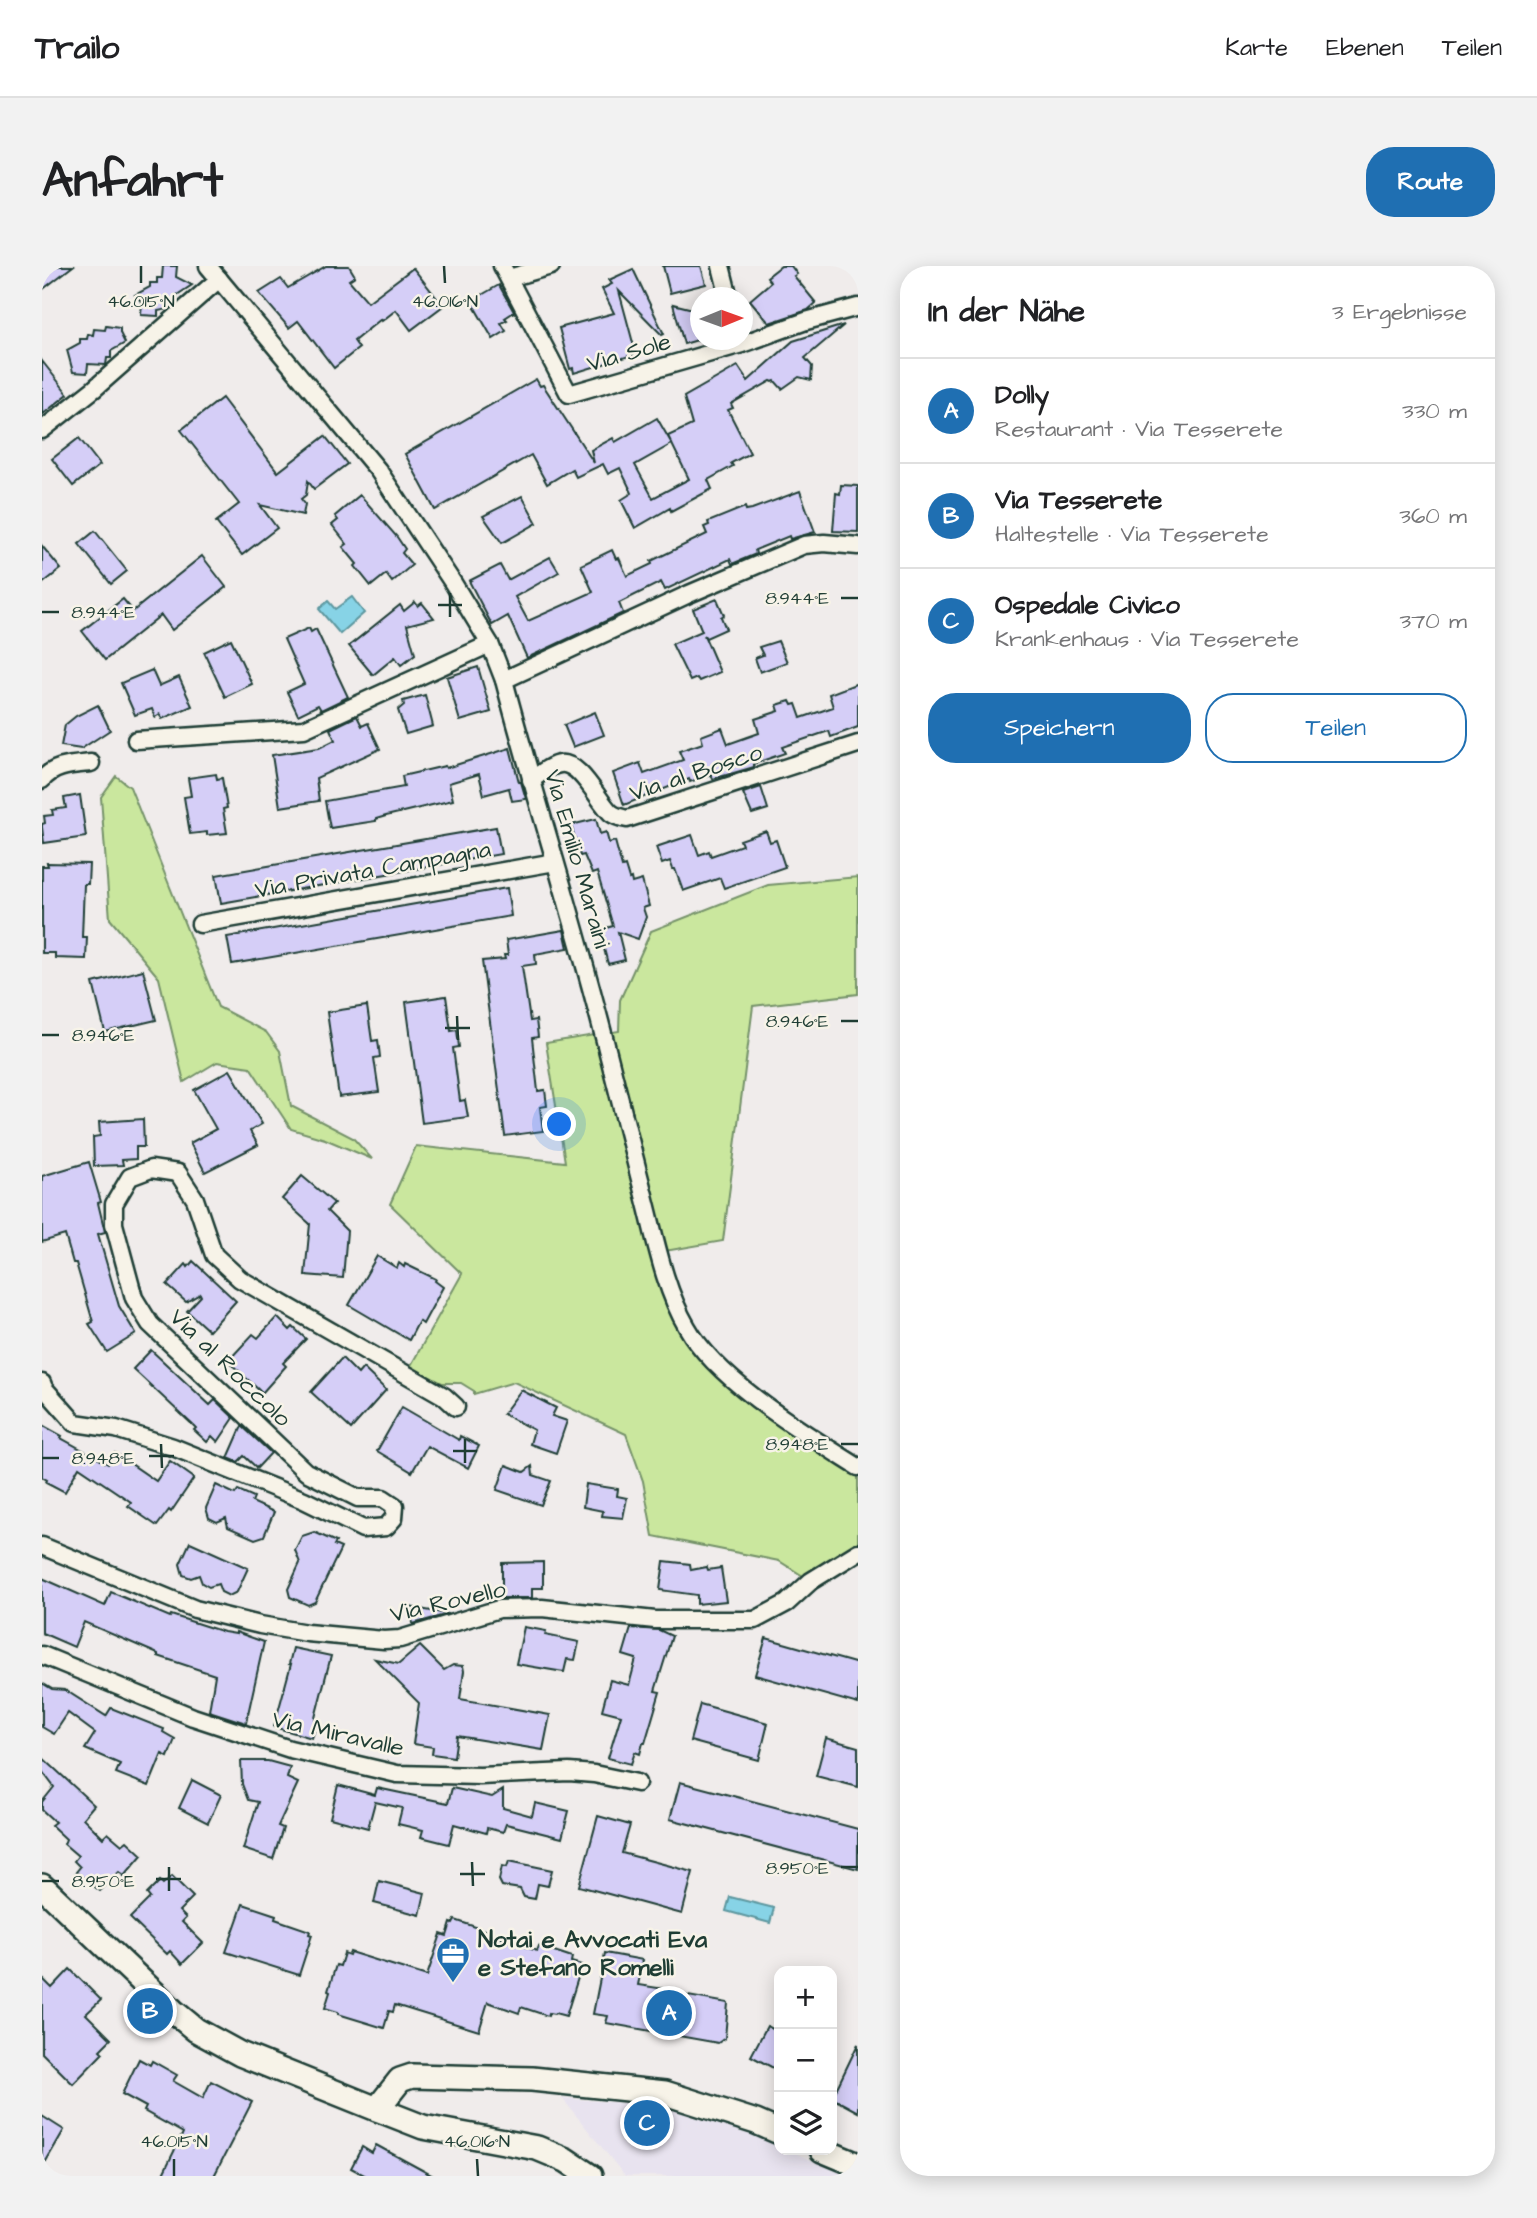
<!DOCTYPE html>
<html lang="de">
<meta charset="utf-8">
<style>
body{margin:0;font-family:"Architects Daughter",sans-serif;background:#f2f2f2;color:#202124}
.controls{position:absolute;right:21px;bottom:21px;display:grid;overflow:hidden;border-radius:14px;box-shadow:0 4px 18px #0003}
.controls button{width:63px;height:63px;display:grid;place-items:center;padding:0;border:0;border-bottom:2px solid #e0e0e0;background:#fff;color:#202124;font:35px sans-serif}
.compass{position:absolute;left:648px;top:21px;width:63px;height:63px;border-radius:50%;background:#fff;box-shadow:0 4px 18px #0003;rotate:89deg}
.you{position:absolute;left:518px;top:859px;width:24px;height:24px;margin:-18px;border:5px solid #fff;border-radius:50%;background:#1a73e8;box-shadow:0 0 0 10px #1a73e833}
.badge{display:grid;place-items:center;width:46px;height:46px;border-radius:50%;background:#1f6fb2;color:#fff;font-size:23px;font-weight:700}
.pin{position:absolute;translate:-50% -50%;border:4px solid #fff;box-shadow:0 2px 7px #0006}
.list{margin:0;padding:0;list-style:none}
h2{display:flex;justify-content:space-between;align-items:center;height:91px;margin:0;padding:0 28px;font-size:30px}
h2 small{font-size:23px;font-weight:400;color:#757577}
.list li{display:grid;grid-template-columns:46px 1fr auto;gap:21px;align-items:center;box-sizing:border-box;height:105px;padding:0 28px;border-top:2px solid #e0e0e0}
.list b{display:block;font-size:26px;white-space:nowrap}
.list p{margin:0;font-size:23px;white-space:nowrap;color:#757577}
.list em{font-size:23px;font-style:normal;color:#757577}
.actions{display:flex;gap:14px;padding:21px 28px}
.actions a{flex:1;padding:16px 0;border:2px solid #1f6fb2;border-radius:28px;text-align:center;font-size:24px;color:#1f6fb2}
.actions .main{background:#1f6fb2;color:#fff}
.icon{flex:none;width:38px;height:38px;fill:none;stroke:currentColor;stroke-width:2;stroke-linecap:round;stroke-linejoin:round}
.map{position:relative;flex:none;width:816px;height:1910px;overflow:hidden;border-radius:28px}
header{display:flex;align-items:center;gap:42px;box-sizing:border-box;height:98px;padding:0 35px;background:#fff;border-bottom:2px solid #e0e0e0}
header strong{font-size:33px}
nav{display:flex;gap:38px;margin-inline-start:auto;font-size:24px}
.intro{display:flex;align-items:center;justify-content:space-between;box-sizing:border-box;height:168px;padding:0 42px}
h1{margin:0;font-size:49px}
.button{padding:18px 32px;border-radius:28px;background:#1f6fb2;color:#fff;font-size:24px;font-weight:700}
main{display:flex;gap:42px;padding:0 42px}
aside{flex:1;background:#fff;border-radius:28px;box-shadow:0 4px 18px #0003}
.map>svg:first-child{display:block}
.built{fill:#e8e3ef}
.green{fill:#cae79e;stroke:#749269;stroke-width:2}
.water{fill:#87d3e6;stroke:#5d979f;stroke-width:2}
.building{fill:#d5cef7;stroke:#1f3d34;stroke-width:2}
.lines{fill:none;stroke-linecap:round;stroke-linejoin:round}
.street-casing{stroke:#1f3d34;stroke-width:21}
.secondary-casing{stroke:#1f3d34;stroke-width:28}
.street{stroke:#f7f3e8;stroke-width:16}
.secondary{stroke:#f7f3e8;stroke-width:23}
.ticks{fill:none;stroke:#1f3d34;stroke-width:2.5}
.labels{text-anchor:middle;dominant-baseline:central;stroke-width:5;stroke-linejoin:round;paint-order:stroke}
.street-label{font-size:24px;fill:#1f3d34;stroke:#f7f3e8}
.poi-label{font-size:24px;font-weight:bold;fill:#1f3d34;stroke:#f7f3e8;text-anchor:start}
.ticks-label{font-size:18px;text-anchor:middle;fill:#1f3d34;stroke:#f7f3e8;stroke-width:5;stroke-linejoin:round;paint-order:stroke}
</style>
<header>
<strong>Trailo</strong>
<nav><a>Karte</a><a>Ebenen</a><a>Teilen</a></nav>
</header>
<div class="intro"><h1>Anfahrt</h1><a class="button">Route</a></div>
<main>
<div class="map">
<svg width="816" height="1910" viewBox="0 0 816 1910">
<rect width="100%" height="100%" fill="#f0eceb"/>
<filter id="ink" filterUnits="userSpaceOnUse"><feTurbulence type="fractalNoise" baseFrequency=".0143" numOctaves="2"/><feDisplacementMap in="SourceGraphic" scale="14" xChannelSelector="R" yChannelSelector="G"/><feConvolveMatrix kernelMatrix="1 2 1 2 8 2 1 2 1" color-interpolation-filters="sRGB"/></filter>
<g filter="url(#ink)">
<!-- built -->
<polygon class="built" points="520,1832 618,1840 722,1873 737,1880 737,1884 746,1884 805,1910 583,1910"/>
<!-- green -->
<g class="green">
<polygon points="74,510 88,521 176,741 224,766 238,785 249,840 311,872 330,893 283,873 249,863 208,801 175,796 142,816 117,712 68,653 59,531"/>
<polygon points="816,611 816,728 711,740 681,975 617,986 634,1037 670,1094 816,1201 816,1286 769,1315 737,1295 611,1270 601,1215 584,1168 472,1116 432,1128 432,1125 419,1117 400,1117 368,1101 420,1008 348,938 374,880 523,896 504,777 577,765 578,734 609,665 726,619"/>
</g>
<!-- water -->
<g class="water">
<polygon points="310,331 322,347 298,368 277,343 286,335 293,343"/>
<polygon points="688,1631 732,1642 728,1657 684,1645"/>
</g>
<!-- building -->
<g class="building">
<polygon points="0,0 31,0 0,24"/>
<polygon points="121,0 135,0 134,11 150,19 135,29 134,35 126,34 126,43 116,45 116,50 99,49 100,36 93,29 108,21 108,17 115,17 115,12 120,12"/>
<polygon points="284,0 307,0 313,10 307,14 326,36 371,2 401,40 369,64 354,44 340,55 339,53 312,75 317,82 292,102 256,55 247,62 217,27 239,13 246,22"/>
<polygon points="621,0 659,0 664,18 628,27"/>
<polygon points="739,0 749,0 755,8 752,10 774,37 766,44 727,57 708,34 729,16 725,11"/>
<polygon points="591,3 622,68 620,69 577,25 594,88 532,107 531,102 528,103 517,62 572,47 560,23 570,18 567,14"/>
<polygon points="457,19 472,46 463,52 465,54 459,57 464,65 451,73 429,35"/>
<polygon points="631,38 659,45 659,73 642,78"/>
<polygon points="802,59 763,92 770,100 769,114 757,111 740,123 733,115 731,116 729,115 689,138 691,142 686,144 708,187 689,197 691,200 666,214 670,223 629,245 628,242 593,262 579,234 590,227 578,202 566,208 561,198 534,211 530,203 505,218 489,189 393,244 363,188 494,113 498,120 501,119 552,197 549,184 571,172 573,176 615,152 630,178 593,199 611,232 647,213 626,170 650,159 642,131 696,100 706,115 751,75"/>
<polygon points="64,60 78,62 78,67 83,77 69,85 69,92 65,92 64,99 46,98 45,107 31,106 25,84 38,77 38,73 45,73 46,68 51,69 52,63 63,64"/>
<polygon points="0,95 26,128 0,149"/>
<polygon points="180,132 236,206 283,170 305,198 272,223 266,215 264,229 259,233 263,238 261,249 218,239 235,262 200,289 174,256 197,238 139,164"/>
<polygon points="37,172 58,199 31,220 10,193"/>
<polygon points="799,219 816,220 816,266 791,265 794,227 798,228"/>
<polygon points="758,225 773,266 748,273 747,270 713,284 714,288 690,298 688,293 623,324 619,316 577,337 581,347 485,392 466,350 450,359 427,315 458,299 466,314 508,291 517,306 473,331 486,355 551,326 539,299 570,284 574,293 577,292 585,310 610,298 609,295 665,268 662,261 667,259 666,256 703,241 704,244 710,243"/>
<polygon points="318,229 355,271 363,283 360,287 370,299 350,316 344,308 329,320 313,300 315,298 301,281 305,278 290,259 296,254 293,250"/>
<polygon points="480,230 495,257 460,277 441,250"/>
<polygon points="53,265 85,305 69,318 37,278"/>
<polygon points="0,280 19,303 0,318"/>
<polygon points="160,290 184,321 130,364 119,349 63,394 40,365 81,333 91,345"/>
<polygon points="675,333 682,349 679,351 684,363 664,372 662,369 678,406 657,415 655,412 648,415 630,378 660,365 651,343"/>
<polygon points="373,336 376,340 380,337 392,352 365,359 373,388 359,399 353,391 331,409 307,380 358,339 362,345"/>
<polygon points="267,362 269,366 274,363 306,431 279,444 276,439 256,449 245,426 262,418 242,373"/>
<polygon points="189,373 210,418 183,431 162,386"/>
<polygon points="736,375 745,396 718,406 713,392 721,389 717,381"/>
<polygon points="436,401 449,446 418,455 405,411"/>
<polygon points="110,404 117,420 137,411 150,440 120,453 118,448 113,451 110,443 93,449 79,417"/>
<polygon points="816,417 816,461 789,471 787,465 778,468 740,481 743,487 711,498 712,501 671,513 669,508 648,516 647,513 582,539 571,507 598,497 602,508 641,494 637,485 661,477 659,470 680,462 686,478 717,467 713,453 737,445 735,439 748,435 750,439 754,438 759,452 791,441 787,428"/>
<polygon points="383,429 391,460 364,468 356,444 362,439 361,435"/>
<polygon points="56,439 68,464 39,483 19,480 23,459 34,450"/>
<polygon points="553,446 562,469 531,481 522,459"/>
<polygon points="315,450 320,460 326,457 338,483 274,512 277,535 238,541 230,489 277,482 293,474 288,463"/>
<polygon points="468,482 477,516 479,516 484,533 470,535 467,522 442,529 437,508 407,517 411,534 344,550 334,553 334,555 288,562 283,535 362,521 360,510 403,500 404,502"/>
<polygon points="174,508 175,513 180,512 185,542 181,543 185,567 165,569 165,566 148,568 142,531 149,530 146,512"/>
<polygon points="719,521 726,543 710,548 701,527"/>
<polygon points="38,529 44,571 2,577 0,561 0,558 3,557 2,550 11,549 10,544 24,542 22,532"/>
<polygon points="554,553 558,568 564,566 567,577 573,575 580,601 583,600 587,613 589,612 590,617 600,614 607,640 601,642 604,651 596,673 576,666 583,694 566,698 557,664 571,660 555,606 550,608 542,589 538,590 529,559"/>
<polygon points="454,561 459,588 179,637 174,609"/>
<polygon points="724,565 728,576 734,574 743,601 682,622 678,612 641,625 633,603 631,603 628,595 620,598 614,581 650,569 657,589 667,585 669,590 700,579 698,574"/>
<polygon points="5,597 47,598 46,618 42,618 40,671 45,671 44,693 13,692 13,687 0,687 0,600 6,600"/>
<polygon points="465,622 469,650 190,698 185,671"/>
<polygon points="522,664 526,682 493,688 494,698 480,700 488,755 494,754 496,771 490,772 496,825 503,824 505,840 498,841 501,865 463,870 440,695 463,693 462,689 466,689 464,674"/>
<polygon points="101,704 114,754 63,766 51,717"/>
<polygon points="404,730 409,765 415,764 417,781 411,782 418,835 423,834 426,851 380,857 364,736"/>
<polygon points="325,740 330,775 336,774 338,791 332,792 337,826 297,831 285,746"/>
<polygon points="188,804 220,858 208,865 216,879 163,906 148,877 174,863 152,824"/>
<polygon points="101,853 102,881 94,881 94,893 80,894 81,899 52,900 51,871 58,870 57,856"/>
<polygon points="47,896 59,936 56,937 63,966 56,968 77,1040 94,1068 65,1086 47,1058 51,1056 34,997 31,997 23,969 0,976 0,910"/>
<polygon points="260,910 292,937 285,945 305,965 301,1012 263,1009 268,958 240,933"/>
<polygon points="335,990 355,1002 357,997 362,1001 363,998 394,1013 393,1015 401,1021 381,1058 377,1055 367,1074 307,1039"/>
<polygon points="151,995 194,1035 167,1065 145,1045 159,1030 158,1028 144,1036 125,1019 144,998 146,1001"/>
<polygon points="235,1051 248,1064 251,1061 264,1073 241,1097 244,1100 220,1127 186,1095 211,1068 216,1072"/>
<polygon points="109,1084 168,1139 173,1134 192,1152 176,1176 170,1170 165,1176 152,1164 154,1162 91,1103"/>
<polygon points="300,1092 316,1108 321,1102 344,1124 309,1163 269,1126"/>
<polygon points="479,1124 514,1142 510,1150 525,1155 514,1187 488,1178 492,1164 461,1148"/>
<polygon points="360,1141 417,1174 418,1170 437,1180 426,1202 385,1180 370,1206 335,1185"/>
<polygon points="0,1159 20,1170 19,1172 66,1198 73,1187 114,1215 128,1195 152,1212 129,1246 127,1244 115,1260 86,1240 89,1236 37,1201 23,1226 4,1216 5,1214 0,1211"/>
<polygon points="200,1160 229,1187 215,1202 202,1190 196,1196 186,1192"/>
<polygon points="464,1199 482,1206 490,1200 491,1209 509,1215 499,1239 455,1224"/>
<polygon points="544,1218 576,1223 575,1230 585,1232 581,1252 560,1250 561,1245 541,1241"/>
<polygon points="174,1219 193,1228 196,1224 212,1231 210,1236 232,1246 222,1270 213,1273 186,1261 184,1252 175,1256 167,1252 164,1242"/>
<polygon points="272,1266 294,1276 292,1279 299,1282 273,1336 266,1339 248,1331 246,1323 258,1297 253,1284 260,1270"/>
<polygon points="148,1276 206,1302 195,1326 187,1330 179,1326 176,1318 167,1321 160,1317 157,1309 149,1312 141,1309 138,1298"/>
<polygon points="622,1295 648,1298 649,1304 665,1301 666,1304 679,1302 684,1335 655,1338 655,1329 618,1324"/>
<polygon points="501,1296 501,1322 490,1322 490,1332 460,1332 460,1297"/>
<polygon points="0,1312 63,1340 69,1326 128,1351 129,1349 182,1366 194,1368 194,1366 222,1376 204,1457 167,1445 173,1409 116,1390 116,1388 42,1356 32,1381 0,1367"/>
<polygon points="367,1341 406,1348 371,1358"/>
<polygon points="482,1361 504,1365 503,1369 537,1376 533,1394 525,1393 522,1406 474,1398"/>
<polygon points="589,1362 617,1364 630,1370 613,1425 618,1426 603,1477 601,1477 598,1488 593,1486 589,1498 566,1492 579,1449 560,1444 568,1414 587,1419 594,1393 581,1389"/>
<polygon points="724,1372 816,1398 816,1438 713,1409"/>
<polygon points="378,1380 402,1404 411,1399 421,1400 422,1405 418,1433 508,1449 501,1484 415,1470 412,1491 390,1488 391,1481 371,1478 377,1437 333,1393 357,1398"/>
<polygon points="251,1382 289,1390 273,1452 275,1457 270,1472 232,1461 249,1398 247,1398"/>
<polygon points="0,1417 10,1423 23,1424 64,1450 69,1442 122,1463 121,1466 133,1473 126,1491 120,1488 107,1520 74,1507 78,1498 43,1483 53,1467 26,1447 12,1468 0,1461"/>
<polygon points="658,1438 726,1457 717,1494 648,1475"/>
<polygon points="784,1472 816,1481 816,1521 774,1510"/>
<polygon points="0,1491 52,1539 41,1552 61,1572 66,1567 80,1579 85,1575 100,1589 82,1610 77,1606 58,1625 34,1606 38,1601 32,1595 36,1590 22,1578 24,1573 9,1559 13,1556 0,1544 0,1536 12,1521 0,1505"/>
<polygon points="199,1495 226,1495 248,1501 245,1512 256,1517 236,1560 241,1562 231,1593 201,1583 216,1536 206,1534 200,1518"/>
<polygon points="150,1514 179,1529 166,1557 137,1542"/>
<polygon points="638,1516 816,1563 816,1603 628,1553"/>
<polygon points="296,1519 333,1529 335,1522 406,1537 410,1522 450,1531 461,1524 461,1542 490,1550 493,1537 527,1545 520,1572 464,1558 461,1566 445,1562 444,1567 412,1558 407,1578 379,1571 381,1564 356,1558 360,1542 333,1536 326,1562 288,1552"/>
<polygon points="556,1550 588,1559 580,1587 651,1606 640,1648 537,1620"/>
<polygon points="467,1595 510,1604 506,1620 496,1618 493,1633 482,1631 478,1623 460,1620 457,1614 460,1600 465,1601"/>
<polygon points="130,1610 151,1631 137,1645 144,1652 140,1656 161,1677 140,1698 128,1685 125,1688 88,1652 108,1632 105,1628 118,1615 121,1618"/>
<polygon points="337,1615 383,1627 378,1649 332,1637"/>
<polygon points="201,1638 234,1649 233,1653 268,1665 267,1668 270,1669 257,1709 184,1686"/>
<polygon points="413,1654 460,1670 459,1672 464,1674 495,1685 497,1680 530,1691 529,1696 540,1699 524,1750 513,1747 512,1748 507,1747 506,1750 479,1741 477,1747 446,1736 437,1765 353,1739 351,1746 347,1745 342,1762 296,1748 296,1746 283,1742 288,1726 286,1725 294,1699 298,1700 302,1687 307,1689 308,1686 385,1710 399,1668 405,1670 409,1657 411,1658"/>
<polygon points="563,1687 601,1694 596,1719 623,1723 623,1726 686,1737 683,1772 676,1777 564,1757 566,1750 551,1748"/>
<polygon points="28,1703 59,1734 44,1748 69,1773 58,1784 61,1787 31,1818 0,1787 0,1712 10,1722"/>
<polygon points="725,1760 737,1766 737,1805 709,1790"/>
<polygon points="816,1778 816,1846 790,1832"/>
<polygon points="97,1793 108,1799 110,1795 135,1809 131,1815 161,1832 169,1815 210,1836 172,1910 120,1910 141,1867 102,1845 104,1841 80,1828"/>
<polygon points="0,1850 22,1864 0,1902"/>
<polygon points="334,1879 391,1910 324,1910 309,1902 320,1881 330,1887"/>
</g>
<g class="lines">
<!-- street casing -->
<g class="street-casing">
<g id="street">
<path d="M 166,0 L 336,204 L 411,317 L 448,378 L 462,414 C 495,539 535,662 566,787 C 579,838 592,890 605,941 C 615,981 624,1025 645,1061 C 675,1115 764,1168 816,1201"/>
<polyline points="460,0 527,128 700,78 764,55 816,41"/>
<polyline points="679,0 687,32"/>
<polyline points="467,12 509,0"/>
<polyline points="0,164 52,123 177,13"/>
<polyline points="462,414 647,328 762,279 782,277 816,280"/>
<polyline points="94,474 262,463 448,378"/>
<path d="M 0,514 C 12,499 30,499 49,497"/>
<path d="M 489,514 C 497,509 508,499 518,498 C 538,495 556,535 569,547 C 573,550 580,552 585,553 L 816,478"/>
<polyline points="158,658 513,596"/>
<polyline points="0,1117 2,1122 33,1157 74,1163 131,1181 262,1234 321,1263 344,1261 352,1252 353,1240 341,1232 316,1232 264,1206 108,1058 92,1032 72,958 72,938 88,911 109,903 136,907 153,933 172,989 198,1013 402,1130 414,1141"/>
<polyline points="0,1280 153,1343 218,1359 265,1367 342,1374 358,1373 457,1343 500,1342 613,1354 713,1354 745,1337 769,1315 816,1286"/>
<polyline points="0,1389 151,1451 248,1483 355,1508 438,1510 527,1506 552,1508 595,1517"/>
</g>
</g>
<!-- secondary casing -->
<g class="secondary-casing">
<g id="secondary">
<polyline points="0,1620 131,1745 154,1764 198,1788 335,1843 381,1861 495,1882 524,1894 548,1910"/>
<polyline points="335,1843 358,1814 370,1810 490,1813 623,1827 714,1856 737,1866"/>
<polyline points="780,1884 816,1899"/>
</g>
</g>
<!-- street -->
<use href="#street" class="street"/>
<!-- secondary -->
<use href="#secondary" class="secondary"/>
</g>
</g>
<!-- ticks -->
<path class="ticks" d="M 99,0 L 99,17M 402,0 L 403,17M 408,327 L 408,351M 799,332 L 816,332M 396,339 L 420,339M 0,346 L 17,346M 415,750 L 416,774M 799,755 L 816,755M 403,762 L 428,762M 0,769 L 17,769M 423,1173 L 423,1197M 119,1178 L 120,1202M 799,1178 L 816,1178M 411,1185 L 435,1185M 107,1190 L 132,1190M 0,1192 L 17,1192M 430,1596 L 431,1620M 127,1601 L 127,1625M 799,1601 L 816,1601M 418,1608 L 443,1608M 114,1613 L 139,1613M 0,1615 L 17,1615M 132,1893 L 132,1910M 435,1893 L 436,1910"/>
<!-- icons -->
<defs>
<g id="office-pin" transform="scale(1.75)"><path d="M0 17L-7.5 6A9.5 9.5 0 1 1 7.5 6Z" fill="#1f6fb2" stroke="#f7f3e8"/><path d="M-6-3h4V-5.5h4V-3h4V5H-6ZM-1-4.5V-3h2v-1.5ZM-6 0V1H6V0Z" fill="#fff"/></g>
</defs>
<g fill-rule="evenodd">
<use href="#office-pin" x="411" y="1688"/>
</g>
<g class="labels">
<!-- street labels -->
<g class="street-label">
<text transform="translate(587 87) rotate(-16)">Via Sole</text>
<text transform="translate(654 507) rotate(-18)">Via al Bosco</text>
<text transform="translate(535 593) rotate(74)">Via Emilio Maraini</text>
<text transform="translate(331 604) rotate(-10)">Via Privata Campagna</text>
<text transform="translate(188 1102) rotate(44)">Via al Roccolo</text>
<text transform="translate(406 1336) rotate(-13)">Via Rovello</text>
<text transform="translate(296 1468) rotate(13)">Via Miravalle</text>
</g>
<!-- poi labels -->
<g class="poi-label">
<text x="436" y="1674">Notai e Avvocati Eva<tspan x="436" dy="28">e Stefano Romelli</tspan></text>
</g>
</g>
<g class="ticks-label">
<text x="99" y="41">46.015°N</text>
<text x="403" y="41">46.016°N</text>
<text x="755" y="338">8.944°E</text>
<text x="61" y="352">8.944°E</text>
<text x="755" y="761">8.946°E</text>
<text x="61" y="775">8.946°E</text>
<text x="755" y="1184">8.948°E</text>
<text x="61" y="1198">8.948°E</text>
<text x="755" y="1608">8.950°E</text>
<text x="61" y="1621">8.950°E</text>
<text x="132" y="1881">46.015°N</text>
<text x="435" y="1881">46.016°N</text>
</g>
</svg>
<div class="controls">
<button>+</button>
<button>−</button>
<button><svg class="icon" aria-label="layers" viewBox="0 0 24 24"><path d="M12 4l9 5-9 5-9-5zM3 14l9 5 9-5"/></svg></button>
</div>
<svg class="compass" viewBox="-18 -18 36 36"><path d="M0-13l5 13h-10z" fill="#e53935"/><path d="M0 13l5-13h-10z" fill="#757577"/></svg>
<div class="you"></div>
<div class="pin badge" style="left:627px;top:1747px">A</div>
<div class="pin badge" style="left:108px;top:1745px">B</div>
<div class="pin badge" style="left:605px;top:1857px">C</div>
</div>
<aside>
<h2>In der Nähe<small>3 Ergebnisse</small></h2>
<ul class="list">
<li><span class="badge">A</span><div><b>Dolly</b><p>Restaurant · Via Tesserete</p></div><em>330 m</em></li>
<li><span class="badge">B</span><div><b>Via Tesserete</b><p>Haltestelle · Via Tesserete</p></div><em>360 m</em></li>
<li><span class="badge">C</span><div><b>Ospedale Civico</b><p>Krankenhaus · Via Tesserete</p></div><em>370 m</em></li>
</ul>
<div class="actions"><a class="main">Speichern</a><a>Teilen</a></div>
</aside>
</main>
